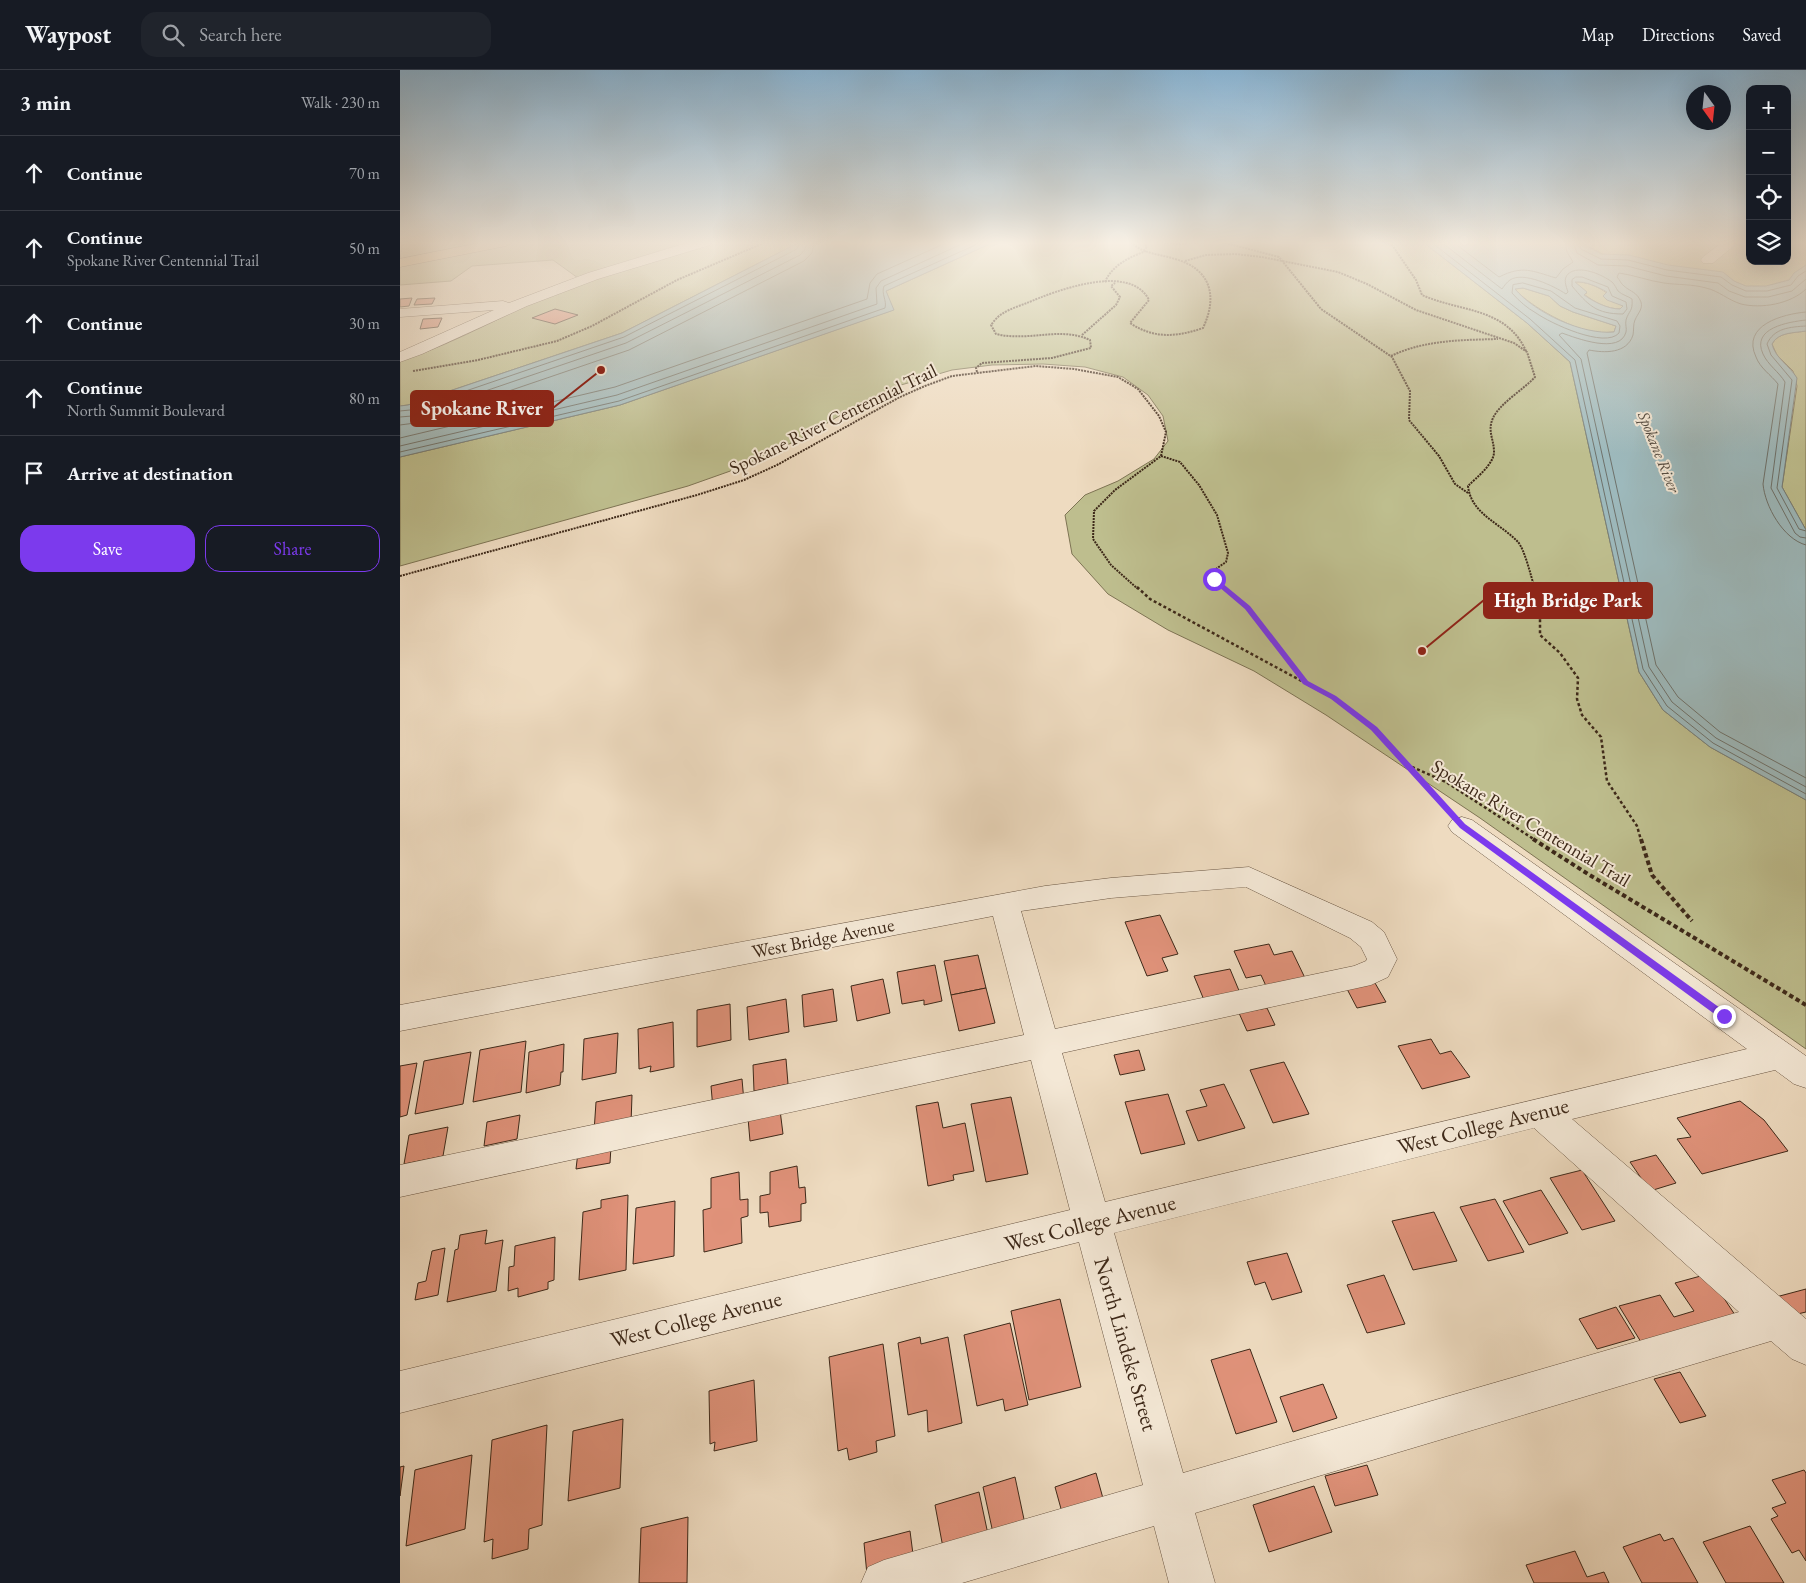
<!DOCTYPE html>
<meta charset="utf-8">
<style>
body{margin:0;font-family:"EB Garamond",serif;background:#20242c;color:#f1f3f6}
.controls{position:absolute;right:15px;top:15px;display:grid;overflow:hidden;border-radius:10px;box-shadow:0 5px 20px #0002}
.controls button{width:45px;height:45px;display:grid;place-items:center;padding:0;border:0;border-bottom:1px solid #363941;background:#171b24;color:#f1f3f6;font:25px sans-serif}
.compass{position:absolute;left:1286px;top:15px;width:45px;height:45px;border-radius:50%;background:#171b24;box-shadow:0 5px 20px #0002;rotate:165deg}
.stop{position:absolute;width:15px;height:15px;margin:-11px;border:4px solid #7c3aed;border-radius:50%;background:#fff}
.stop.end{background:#7c3aed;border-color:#fff;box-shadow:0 1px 5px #0008}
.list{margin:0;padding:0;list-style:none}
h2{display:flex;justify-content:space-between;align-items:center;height:65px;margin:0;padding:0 20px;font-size:21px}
h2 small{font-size:16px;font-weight:400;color:#9ea1a6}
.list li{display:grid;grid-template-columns:32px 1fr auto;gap:15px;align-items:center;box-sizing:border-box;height:75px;padding:0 20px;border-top:1px solid #363941}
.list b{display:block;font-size:19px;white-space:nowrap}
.list p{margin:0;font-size:16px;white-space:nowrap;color:#9ea1a6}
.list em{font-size:16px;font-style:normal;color:#9ea1a6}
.actions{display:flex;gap:10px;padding:15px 20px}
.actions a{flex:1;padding:11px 0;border:1px solid #7c3aed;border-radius:15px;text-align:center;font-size:18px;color:#7c3aed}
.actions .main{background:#7c3aed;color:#fff}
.icon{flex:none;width:28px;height:28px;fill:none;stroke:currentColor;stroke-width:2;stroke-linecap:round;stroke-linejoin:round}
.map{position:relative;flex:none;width:1406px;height:1513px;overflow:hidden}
header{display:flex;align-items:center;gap:30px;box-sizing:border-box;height:70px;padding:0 25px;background:#171b24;border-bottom:1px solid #363941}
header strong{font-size:24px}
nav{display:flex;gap:28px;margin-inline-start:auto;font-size:18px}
.search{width:350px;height:45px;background:#20242c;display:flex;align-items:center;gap:12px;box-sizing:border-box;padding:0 18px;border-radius:15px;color:#9ea1a6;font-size:19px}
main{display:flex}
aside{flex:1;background:#171b24}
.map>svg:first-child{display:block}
.green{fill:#bebe8e;stroke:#7e7454}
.water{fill:#9db9bc;stroke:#777f7b;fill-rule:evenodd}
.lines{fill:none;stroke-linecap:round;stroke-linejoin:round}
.shore{stroke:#6e716a;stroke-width:1}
.building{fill:#e0927a;stroke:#3e2919}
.minor-casing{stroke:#6a5643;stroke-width:1}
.major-casing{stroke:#3e2919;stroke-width:1}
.path-far2{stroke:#3e2919;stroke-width:2;stroke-dasharray:2 1;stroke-linecap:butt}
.path-far1{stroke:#3e2919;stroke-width:2.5;stroke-dasharray:3 2.5;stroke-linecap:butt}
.path{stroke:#3e2919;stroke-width:4;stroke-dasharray:4.5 3;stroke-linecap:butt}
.minor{fill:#f4e8d6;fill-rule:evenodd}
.major{fill:#e7be80;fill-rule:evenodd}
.route{fill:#7c3aed}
.labels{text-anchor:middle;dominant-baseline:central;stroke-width:4;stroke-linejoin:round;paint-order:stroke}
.far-water-label{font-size:16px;font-style:italic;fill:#564d42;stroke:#f4e8d6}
.street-label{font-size:19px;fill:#3e2919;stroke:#f4e8d6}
.near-street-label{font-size:22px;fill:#3e2919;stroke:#f4e8d6}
.leader{fill:none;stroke:#8f2418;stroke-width:2}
.callout-dot{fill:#8f2418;stroke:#f4e8d6;stroke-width:2}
.callout{fill:#8f2418;stroke:#8f2418;stroke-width:2}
.callout-label{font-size:20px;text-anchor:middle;font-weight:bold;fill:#fff}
</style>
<header>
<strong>Waypost</strong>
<div class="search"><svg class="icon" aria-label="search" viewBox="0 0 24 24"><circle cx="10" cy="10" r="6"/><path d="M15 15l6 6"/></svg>Search here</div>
<nav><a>Map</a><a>Directions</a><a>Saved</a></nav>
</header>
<main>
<aside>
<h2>3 min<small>Walk · 230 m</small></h2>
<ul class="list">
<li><svg class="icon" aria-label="ahead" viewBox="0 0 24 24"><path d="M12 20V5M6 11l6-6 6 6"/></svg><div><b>Continue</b></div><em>70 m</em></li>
<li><svg class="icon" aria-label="ahead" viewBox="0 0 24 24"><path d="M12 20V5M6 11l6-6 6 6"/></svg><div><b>Continue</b><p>Spokane River Centennial Trail</p></div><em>50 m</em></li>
<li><svg class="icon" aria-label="ahead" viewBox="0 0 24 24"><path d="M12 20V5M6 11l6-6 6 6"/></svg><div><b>Continue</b></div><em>30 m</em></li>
<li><svg class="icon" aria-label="ahead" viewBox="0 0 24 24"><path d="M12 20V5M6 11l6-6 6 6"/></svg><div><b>Continue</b><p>North Summit Boulevard</p></div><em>80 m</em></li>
<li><svg class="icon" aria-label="arrive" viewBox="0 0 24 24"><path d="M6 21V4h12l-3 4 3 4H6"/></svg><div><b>Arrive at destination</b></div></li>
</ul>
<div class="actions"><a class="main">Save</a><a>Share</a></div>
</aside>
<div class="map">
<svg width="1406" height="1513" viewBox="0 0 1406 1513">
<rect width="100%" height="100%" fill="#eedbc0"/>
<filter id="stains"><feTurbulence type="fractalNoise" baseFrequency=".004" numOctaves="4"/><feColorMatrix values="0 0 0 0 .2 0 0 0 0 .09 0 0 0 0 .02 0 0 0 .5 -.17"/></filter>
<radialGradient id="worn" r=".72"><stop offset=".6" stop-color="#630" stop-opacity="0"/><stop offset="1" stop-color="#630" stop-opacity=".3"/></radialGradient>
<!-- green -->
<g class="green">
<polygon points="2,172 98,172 0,191"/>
<polygon points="120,172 296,172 178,208 153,190 72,196 51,211 0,215 0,195"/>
<path d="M 317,172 L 400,172 L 222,263 L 8,335 L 0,336 L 0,291 C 61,272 115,237 175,215 C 221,198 270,187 317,172 Z"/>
<polygon points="594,172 1023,172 1127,253 1170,292 1239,602 1263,640 1310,677 1406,730 1406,979 1080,748 926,645 854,601 768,560 708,524 672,484 665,445 685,425 718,411 754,389 768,371 763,346 748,325 723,307 685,297 643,294 592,295 552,300 501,315 449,340 404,367 336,399 288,416 0,496 0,387 220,335 493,240 486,221"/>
<polygon points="1180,172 1350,172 1350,191 1387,191 1387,172 1406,172 1406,236 1325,250"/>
<path d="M 1174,212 C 1194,211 1209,224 1223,236 L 1220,239 C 1207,239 1194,232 1184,224 L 1187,223 Z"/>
<path d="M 1123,218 L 1149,226 L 1160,236 L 1173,242 L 1216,256 L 1214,262 C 1209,262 1203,263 1198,263 C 1174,260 1130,237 1115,219 Z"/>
<path d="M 1406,261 L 1406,460 L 1382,417 L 1397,316 L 1393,301 L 1377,285 L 1372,274 C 1378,262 1394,263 1406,261 Z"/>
</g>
<!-- water -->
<g class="water">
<polygon points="400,172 594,172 486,221 494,240 220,335 0,387 0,336 8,335 222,263"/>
<path d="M 1023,172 L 1180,172 L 1201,184 L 1229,185 L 1268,195 L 1323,202 L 1334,211 L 1346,216 L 1366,216 L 1389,210 L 1394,203 L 1406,195 L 1406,261 C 1394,263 1378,262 1372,274 C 1375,288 1390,296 1397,308 L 1382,417 L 1406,460 L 1406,730 L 1310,677 L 1263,640 L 1239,602 L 1170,292 L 1127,253 ZM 1175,212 C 1186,211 1198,217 1207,222 L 1203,226 L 1207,230 L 1223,236 L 1220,239 C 1208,239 1194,232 1184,225 L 1187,222 ZM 1123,218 L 1149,226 L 1160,236 L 1173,242 L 1216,256 L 1214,262 C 1183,265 1135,243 1115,219 Z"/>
</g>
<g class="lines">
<!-- shore -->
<g class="shore">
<polyline points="1031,172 1130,249 1175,290 1243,599 1267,636 1313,673 1406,724"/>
<path d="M 1041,172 L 1102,219 C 1104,216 1107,212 1110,210 C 1123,201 1154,216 1166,224 L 1168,222 C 1166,216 1163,209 1168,204 C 1179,194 1203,205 1212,212 C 1215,215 1216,218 1218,221 C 1222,225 1228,226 1232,229 C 1233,242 1229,240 1226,250 C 1225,254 1227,259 1226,262 C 1220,285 1176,268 1162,263 L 1159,265 L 1181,289 L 1249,597 L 1272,632 L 1316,668 L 1406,717"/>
<path d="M 1053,172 L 1099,207 C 1123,195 1132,201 1156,208 L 1163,199 L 1173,192 L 1167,182 L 1165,172"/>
<polyline points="1173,172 1177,183 1198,195 1227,196 1266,206 1318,213 1329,221 1345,227 1368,227 1392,221 1406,209"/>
<polyline points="1179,172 1181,179 1201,189 1228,190 1267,200 1321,207 1332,215 1346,221 1367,221 1391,215 1398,206 1406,201"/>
<path d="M 1176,207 L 1182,207 L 1208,217 L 1212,226 L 1226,232 L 1227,239 L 1223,244 C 1196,244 1188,235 1172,216 L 1172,210 Z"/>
<path d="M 1123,213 L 1151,221 L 1175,238 L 1217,251 L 1220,256 L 1219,263 C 1205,279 1150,253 1136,243 C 1127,238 1119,231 1112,223 L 1113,215 Z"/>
<path d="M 1406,219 C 1391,234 1361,239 1341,234 C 1328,230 1319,221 1306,218 C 1292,214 1278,215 1264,213 C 1249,211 1234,205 1219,203 L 1217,207 C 1220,210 1221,214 1224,216 C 1231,222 1237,222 1241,232 C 1243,239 1238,243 1235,250 C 1233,254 1234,260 1233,265 C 1227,284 1204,283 1189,280 L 1187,283 L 1256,595 L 1278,627 L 1320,662 L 1406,708"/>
<path d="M 1406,242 C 1383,244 1341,255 1356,287 C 1360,298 1371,305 1378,314 L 1363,414 C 1365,436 1383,469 1406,475"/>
<path d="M 1406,250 C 1388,252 1351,258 1363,284 C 1368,295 1379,302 1385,312 L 1371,418 L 1395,463 L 1400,467 L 1406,468"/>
<path d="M 1406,256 C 1390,257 1374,258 1367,274 L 1371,285 L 1392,310 L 1377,418 L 1399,459 L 1406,461"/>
<polyline points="0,341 10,340 224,267 397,179 400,172"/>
<polyline points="0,347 12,346 226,273 400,185 405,179 407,172"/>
<polyline points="0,355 15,353 229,280 404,191 412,183 414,172"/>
<polyline points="0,368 215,317 467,229 470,213 477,204 548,172"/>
<polyline points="0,376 217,325 477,234 476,218 481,211 566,172"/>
<path d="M 0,382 L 219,331 L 485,238 C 487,230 481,224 484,216 L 582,172"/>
</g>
</g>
<!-- building -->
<g class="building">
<polygon points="12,228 9,236 0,237 0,229"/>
<polygon points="35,228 32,234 14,235 17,229"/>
<polygon points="155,239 178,245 155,254 132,248"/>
<polygon points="42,248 38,257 20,259 23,249"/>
<polygon points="760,845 778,884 762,888 768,901 747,906 725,852"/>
<polygon points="869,874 874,885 892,881 905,908 866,916 861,905 846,908 834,881"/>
<polygon points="578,885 586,918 551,925 544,891"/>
<polygon points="535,895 542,931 524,935 524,930 502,934 497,902"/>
<polygon points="830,899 840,923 804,930 794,906"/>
<polygon points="483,909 490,943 457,951 451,916"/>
<polygon points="975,913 986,932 957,938 947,919"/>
<polygon points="586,918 595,953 559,961 551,925"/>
<polygon points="433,919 437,951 404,957 402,925"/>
<polygon points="386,929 389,962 349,970 347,937"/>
<polygon points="330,934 331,970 297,977 297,940"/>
<polygon points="867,938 875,955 847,961 839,943"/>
<polygon points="273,952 274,997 250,1002 251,996 239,999 238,959"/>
<polygon points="218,963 216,1003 182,1010 184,969"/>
<polygon points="1031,969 1040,984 1051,981 1070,1007 1022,1019 998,976"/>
<polygon points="126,971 121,1022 73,1032 80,980"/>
<polygon points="164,974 163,1002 161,1002 160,1015 126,1023 129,982"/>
<polygon points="739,980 745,1000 720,1005 714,985"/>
<polygon points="71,982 63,1034 15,1044 24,991"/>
<polygon points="386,989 388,1014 354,1021 353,995"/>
<polygon points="884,992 909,1044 873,1053 850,1000"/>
<polygon points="17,993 7,1045 0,1047 0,996"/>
<polygon points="342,1009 344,1032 313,1039 311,1016"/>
<polygon points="824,1014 845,1058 798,1071 786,1041 807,1036 800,1020"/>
<polygon points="768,1024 785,1074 741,1084 725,1032"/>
<polygon points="232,1025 231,1054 194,1062 196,1032"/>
<polygon points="611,1027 628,1104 586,1112 571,1034"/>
<polygon points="1340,1031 1364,1050 1388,1081 1302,1104 1277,1069 1291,1067 1277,1048"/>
<polygon points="538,1032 543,1058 565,1053 574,1101 553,1105 554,1110 528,1116 516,1036"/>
<polygon points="380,1040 383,1064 350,1071 348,1048"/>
<polygon points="120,1045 117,1069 84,1076 87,1052"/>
<polygon points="48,1057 43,1086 4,1094 9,1065"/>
<polygon points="211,1076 210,1093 176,1099 178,1082"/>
<polygon points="1256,1085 1276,1113 1250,1121 1230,1092"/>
<polygon points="397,1096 399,1118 405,1117 406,1133 401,1134 401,1151 369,1157 368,1142 360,1143 360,1126 370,1124 370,1102"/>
<polygon points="1182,1100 1215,1151 1182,1160 1150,1108"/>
<polygon points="339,1102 340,1130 348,1129 348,1146 341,1148 342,1173 304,1182 303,1140 311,1138 311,1108"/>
<polygon points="1141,1120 1168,1163 1129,1175 1103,1131"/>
<polygon points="228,1125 226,1200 179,1210 183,1142 201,1138 201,1130"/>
<polygon points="1095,1129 1124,1182 1088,1191 1060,1137"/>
<polygon points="275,1131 274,1186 233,1194 236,1138"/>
<polygon points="1034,1142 1057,1191 1013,1200 992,1151"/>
<polygon points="87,1160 85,1174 103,1170 96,1221 47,1232 55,1180 58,1179 60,1165"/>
<polygon points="155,1167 154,1210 148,1212 148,1219 118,1227 118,1218 108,1221 109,1197 114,1196 115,1176"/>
<polygon points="45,1178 38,1225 15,1230 18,1213 26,1211 32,1181"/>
<polygon points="887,1183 902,1222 872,1230 865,1212 855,1215 847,1192"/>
<polygon points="1308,1204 1339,1251 1244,1277 1219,1236 1260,1225 1274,1247 1294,1241 1275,1213"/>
<polygon points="984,1205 1005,1254 967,1263 947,1215"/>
<polygon points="1406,1219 1406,1242 1389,1246 1376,1227"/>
<polygon points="660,1229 681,1317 629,1330 611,1241"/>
<polygon points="1216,1237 1235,1268 1197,1279 1179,1249"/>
<polygon points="610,1253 628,1335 605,1341 603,1329 577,1336 564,1265"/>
<polygon points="520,1267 521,1274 548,1267 562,1353 528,1362 527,1340 508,1345 498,1273"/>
<polygon points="483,1274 495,1366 476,1371 477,1382 449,1390 447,1378 438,1381 429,1287"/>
<polygon points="850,1279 877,1352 836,1364 811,1290"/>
<polygon points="1280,1302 1306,1346 1280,1353 1254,1309"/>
<polygon points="354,1310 357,1371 314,1381 315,1372 310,1374 309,1321"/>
<polygon points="923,1314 937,1348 893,1362 880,1327"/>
<polygon points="223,1349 220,1418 168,1431 173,1361"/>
<polygon points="147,1355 142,1455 129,1459 128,1479 92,1489 93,1469 84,1472 92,1370"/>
<polygon points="72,1385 65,1459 6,1476 15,1400"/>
<polygon points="967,1395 978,1425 935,1436 925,1406"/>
<polygon points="4,1396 0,1426 0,1397"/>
<polygon points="1404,1400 1406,1403 1406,1491 1399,1480 1392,1483 1371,1449 1378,1446 1372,1438 1386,1433 1372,1410"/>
<polygon points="696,1403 704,1432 663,1446 655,1417"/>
<polygon points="615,1407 625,1454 593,1463 583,1417"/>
<polygon points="914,1416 932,1462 869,1482 853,1435"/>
<polygon points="579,1422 589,1469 544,1483 535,1435"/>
<polygon points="288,1447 287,1513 239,1513 241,1458"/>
<polygon points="1350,1456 1384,1513 1326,1513 1303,1472"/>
<polygon points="510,1461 514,1492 467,1505 464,1473"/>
<polygon points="1260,1464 1264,1471 1273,1468 1298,1513 1242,1513 1223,1477"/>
<polygon points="1175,1481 1187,1507 1204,1502 1209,1513 1134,1513 1126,1495"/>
</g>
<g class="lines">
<!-- minor casing -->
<g class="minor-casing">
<g id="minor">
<polygon points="290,172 311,172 310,175 198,209 127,236 22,284 0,292 0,282 94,240 0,247 0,239 103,231 109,233 188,203"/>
<polygon points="1323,172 1335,172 1335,175 1313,193 1303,193 1301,190 1303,187"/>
<path d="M 1062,747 L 1072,750 L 1406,986 L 1406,1018 L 1394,1014 L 1375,1000 L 1172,1049 L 1406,1249 L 1406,1295 L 1392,1289 L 1371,1271 L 795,1443 L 815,1513 L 769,1513 L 754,1456 L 562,1513 L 461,1513 L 468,1497 L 484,1490 L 743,1415 L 679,1172 L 0,1343 L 0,1301 L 670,1140 L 631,990 L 0,1127 L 0,1095 L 624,965 L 593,846 L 0,961 L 0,935 L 645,816 L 711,808 L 849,797 L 972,852 L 984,862 L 997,889 L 988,907 L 971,915 L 662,983 L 705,1132 L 1347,979 L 1052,762 L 1048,756 L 1052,750 ZM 846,817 L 950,868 L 961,877 L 967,889 L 966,891 L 954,896 L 655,959 L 621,841 L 711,828 ZM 1134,1058 L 1339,1242 L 783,1403 L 714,1163 Z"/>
</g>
</g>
<!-- major casing -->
<g class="major-casing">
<polygon id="major" points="84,172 112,172 106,176 0,197 0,189"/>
</g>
<!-- path-far2 -->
<g class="path-far2">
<polyline points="744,172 747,177 744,180"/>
<polyline points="758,172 776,174 811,172"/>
<polyline points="822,172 879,187 921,239 992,287 1010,321 1009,350 1039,386 1055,414 1068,423"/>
<path d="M 990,172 L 1016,210 L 1022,225 C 1060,242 1106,237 1126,281"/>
<path d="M 785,191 L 806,185 L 835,184 L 862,187 L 938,202 L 967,214 L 1016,240 L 1114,273 L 1127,282 L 1135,307 C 1123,320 1100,333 1093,348 C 1087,361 1094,369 1094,382 C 1094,394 1076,408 1068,416 C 1071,444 1100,453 1118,472 C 1125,480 1131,507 1135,519"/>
<path d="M 705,212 C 712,195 730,187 746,181"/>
<polyline points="682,265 716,235 720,227 711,216 715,213"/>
<path d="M 991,286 C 1024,270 1062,270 1098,269"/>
<polyline points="13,301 78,290 157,271 192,256 277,210 366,172"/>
<path d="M 577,302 L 576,298 L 582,293 L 652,288 L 691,278 L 690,270 C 660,256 630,272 596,264 L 591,255 C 594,251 598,246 602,244 C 609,239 619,236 627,233 C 655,221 730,192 749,230 L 730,253 C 754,269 777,267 803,258 C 818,226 811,199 775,189 C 760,184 743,184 732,173"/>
<polyline points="761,386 780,392 799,415 817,445 828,483 826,492 813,501 814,509 825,519"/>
<polyline points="0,506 297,425 344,410 377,395 500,327 525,316 552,306 636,296 674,299 718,307 738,319 759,346 766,362 761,386 715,420 694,441 693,469 711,495 738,519"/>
</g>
<!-- path-far1 -->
<g class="path-far1">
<polyline points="737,517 750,529 933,628 974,659 1048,740"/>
<polyline points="823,517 847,538 904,611"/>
<polyline points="1135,517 1140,531 1140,565 1160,583 1178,608 1177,629 1182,645 1201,667 1207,711 1237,756 1241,770"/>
<polyline points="1012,697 1046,712 1135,770"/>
</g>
<!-- path -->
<g class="path">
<polyline points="1133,769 1188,804 1406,935"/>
<polyline points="1241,769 1252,805 1292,851"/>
</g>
<!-- minor -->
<use href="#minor" class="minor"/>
<!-- major -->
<use href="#major" class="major"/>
</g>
<!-- sky -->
<linearGradient id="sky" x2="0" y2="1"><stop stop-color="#8ab6d6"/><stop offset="0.45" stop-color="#f7efe3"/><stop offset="1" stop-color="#f7efe3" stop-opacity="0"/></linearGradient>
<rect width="1406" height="384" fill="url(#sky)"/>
<!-- route -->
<polygon class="route" points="812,508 816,508 850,536 908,611 936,626 977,657 1065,754 1327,943 1327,948 1320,948 1060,758 971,660 931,629 903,614 845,539 812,511"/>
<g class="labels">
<!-- far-water labels -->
<g class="far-water-label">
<text transform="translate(1259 382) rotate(68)">Spokane River</text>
</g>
<!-- street labels -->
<g class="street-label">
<text transform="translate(433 349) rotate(-26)">Spokane River Centennial Trail</text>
<text transform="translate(1131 753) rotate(31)">Spokane River Centennial Trail</text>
<text transform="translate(423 868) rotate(-11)">West Bridge Avenue</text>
</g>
<!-- near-street labels -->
<g class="near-street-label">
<text transform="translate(1083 1056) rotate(-14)">West College Avenue</text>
<text transform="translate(690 1153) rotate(-14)">West College Avenue</text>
<text transform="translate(296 1249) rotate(-14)">West College Avenue</text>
<text transform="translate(726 1274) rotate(74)">North Lindeke Street</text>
</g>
</g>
<!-- callouts -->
<path class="leader" d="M201 300L153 338M1022 581L1084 530"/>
<g class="callout-dot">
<circle cx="201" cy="300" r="5"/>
<circle cx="1022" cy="581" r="5"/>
</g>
<g class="callout">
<rect x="11" y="321" width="142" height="35" rx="5"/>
<rect x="1084" y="513" width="168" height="35" rx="5"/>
</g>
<g class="callout-label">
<text x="82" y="345">Spokane River</text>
<text x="1168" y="537">High Bridge Park</text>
</g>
<rect width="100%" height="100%" filter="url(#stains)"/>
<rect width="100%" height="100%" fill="url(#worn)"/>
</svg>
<div class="controls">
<button>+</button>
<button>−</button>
<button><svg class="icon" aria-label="locate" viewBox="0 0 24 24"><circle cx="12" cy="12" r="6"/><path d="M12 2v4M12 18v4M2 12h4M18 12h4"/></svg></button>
<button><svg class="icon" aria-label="layers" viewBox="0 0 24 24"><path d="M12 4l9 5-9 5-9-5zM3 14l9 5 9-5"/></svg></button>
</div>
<svg class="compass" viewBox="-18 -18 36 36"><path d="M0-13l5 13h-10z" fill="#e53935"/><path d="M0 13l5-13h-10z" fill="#9ea1a6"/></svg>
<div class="stop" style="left:814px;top:509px"></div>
<div class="stop end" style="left:1324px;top:946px"></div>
</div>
</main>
